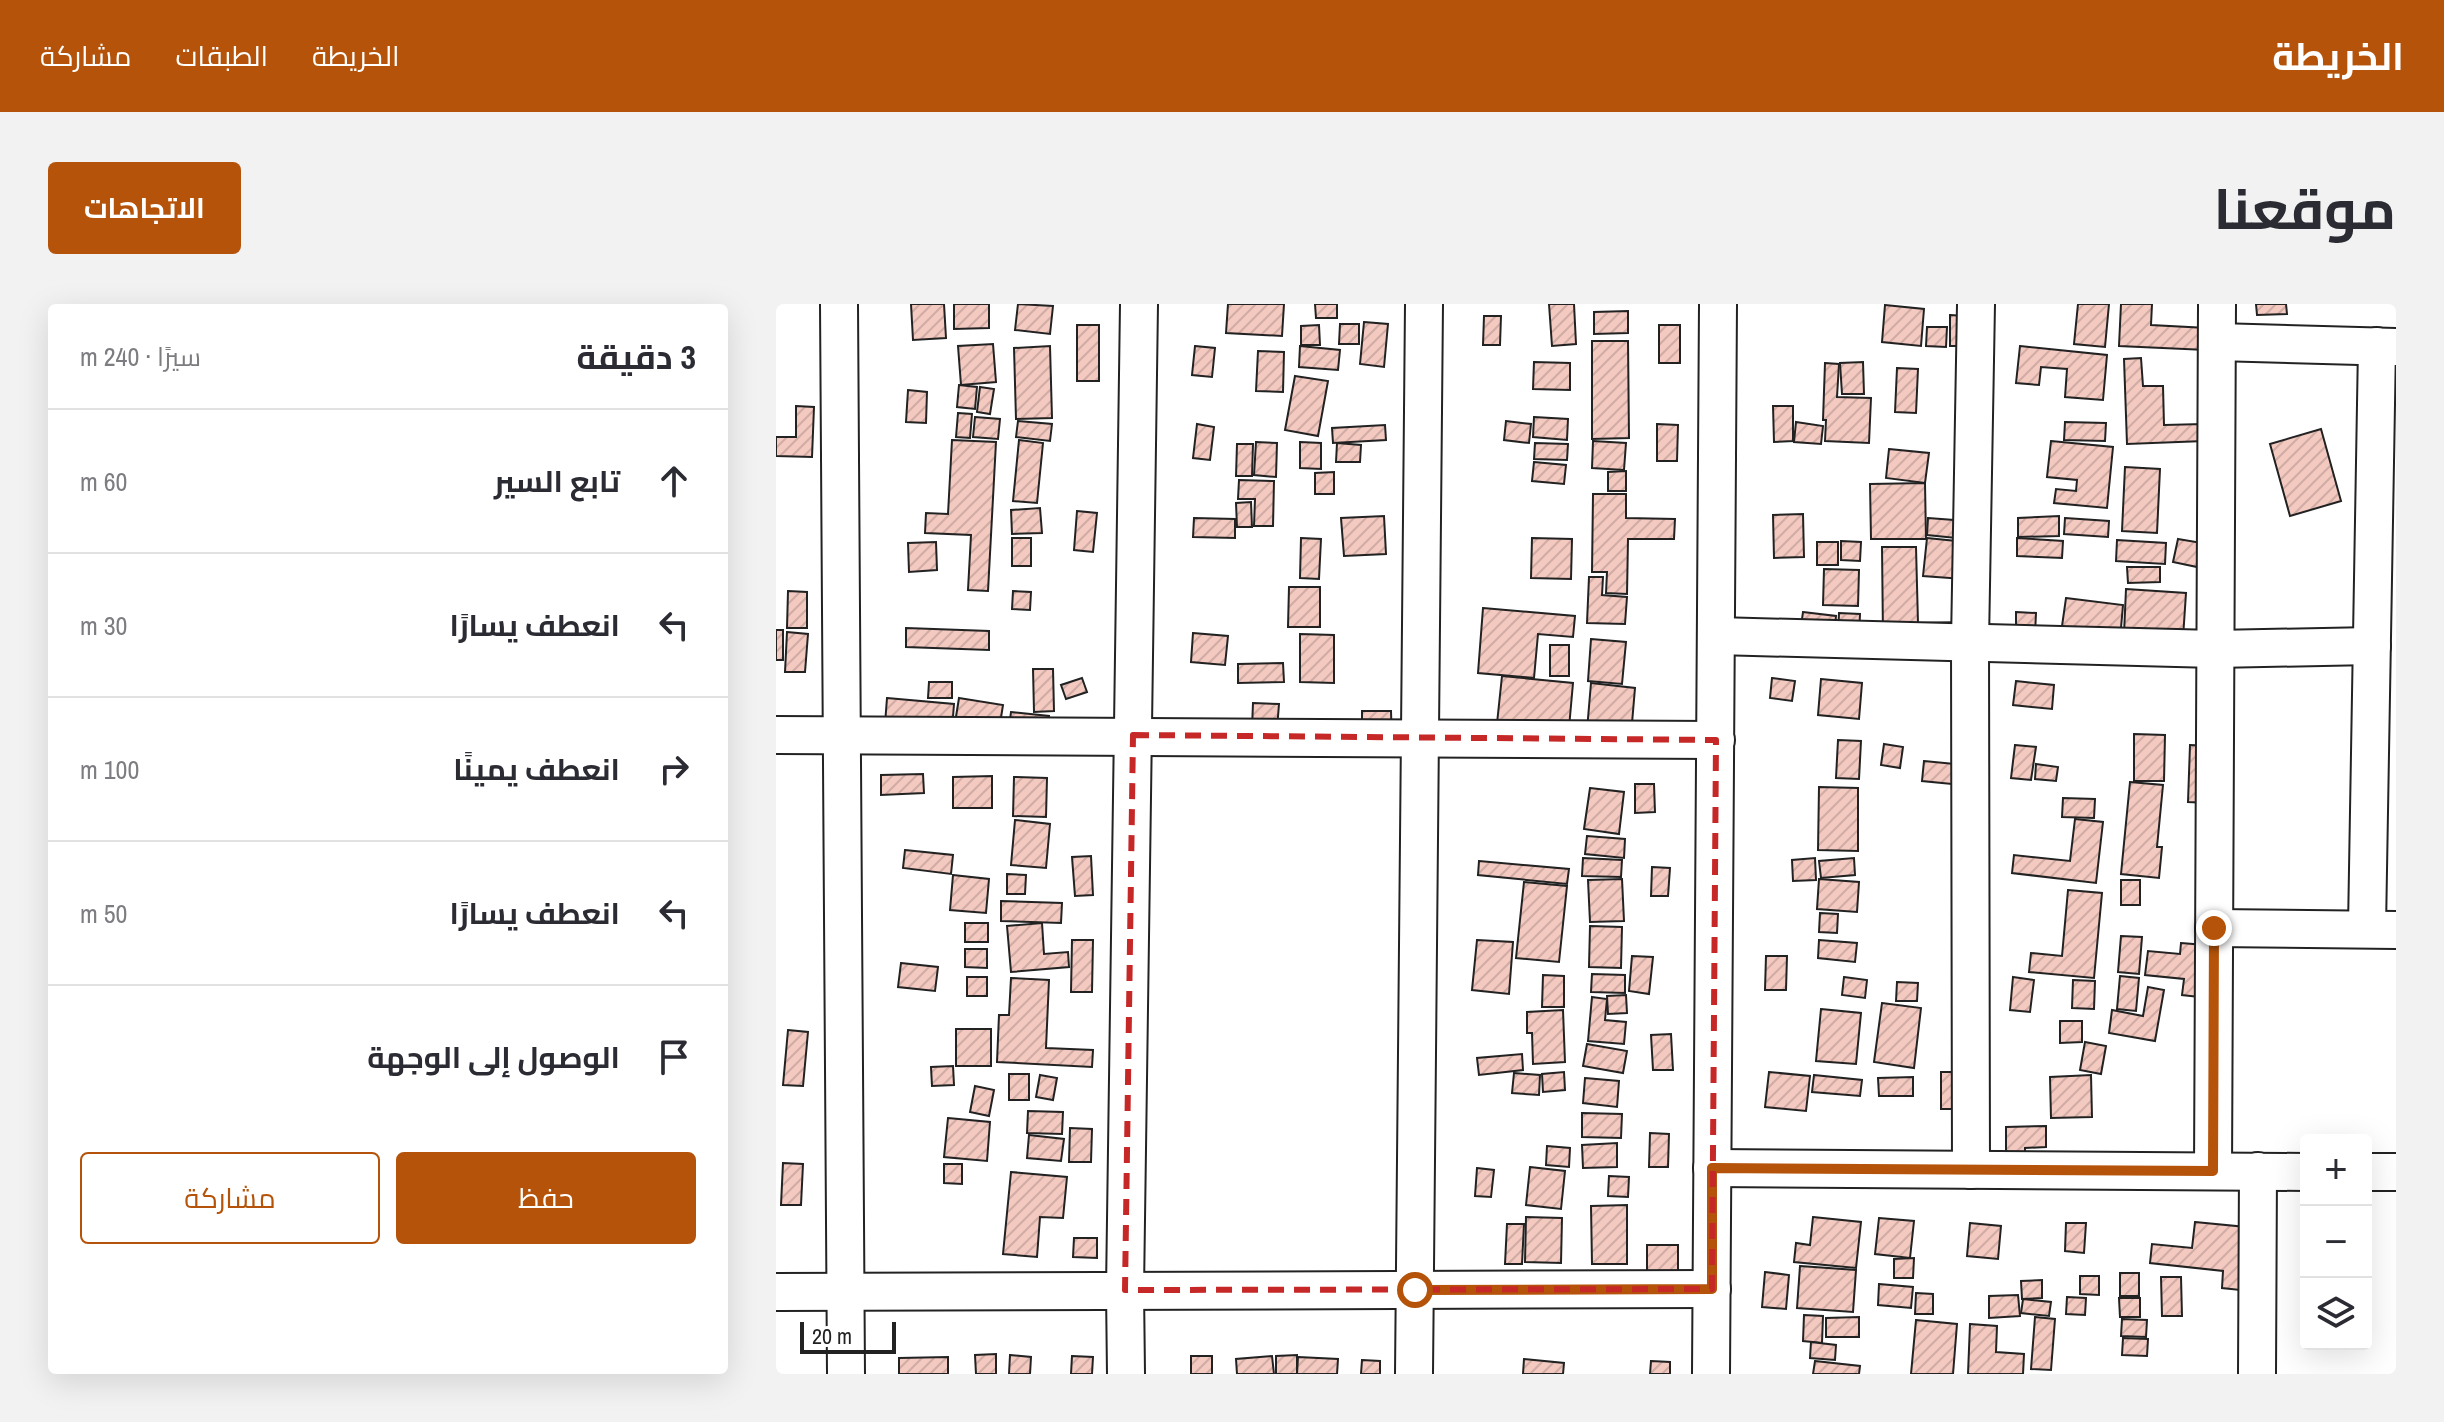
<!DOCTYPE html>
<html lang="ar">
<meta charset="utf-8">
<style>
body{margin:0;font-family:"Archivo Narrow",Cairo,sans-serif;background:#f2f2f3;color:#2b2b33;direction:rtl}
.controls{position:absolute;right:24px;bottom:24px;display:grid;overflow:hidden;border-radius:8px;box-shadow:0 8px 32px #0002}
.controls button{width:72px;height:72px;display:grid;place-items:center;padding:0;border:0;border-bottom:2px solid #e1e1e2;background:#fff;color:#2b2b33;font:40px sans-serif}
.scale{position:absolute;left:24px;bottom:20px;width:96px;box-sizing:border-box;padding-left:8px;border:4px solid #222;border-top:0;font-size:22px;line-height:28px;white-space:nowrap;color:#222;-webkit-text-stroke:6px #fff;paint-order:stroke}
.stop{position:absolute;width:24px;height:24px;margin:-18px;border:6px solid #b45309;border-radius:50%;background:#fff}
.stop.end{background:#b45309;border-color:#fff;box-shadow:0 2px 8px #0008}
.list{margin:0;padding:0;list-style:none}
h2{display:flex;justify-content:space-between;align-items:center;height:104px;margin:0;padding:0 32px;font-size:34px}
h2 small{font-size:26px;font-weight:400;color:#7c7c81}
.list li{display:grid;grid-template-columns:52px 1fr auto;gap:24px;align-items:center;box-sizing:border-box;height:144px;padding:0 32px;border-top:2px solid #e1e1e2}
.list b{display:block;font-size:30px;white-space:nowrap}
.list em{font-size:26px;font-style:normal;color:#7c7c81}
.actions{display:flex;gap:16px;padding:24px 32px}
.actions a{flex:1;padding:18px 0;border:2px solid #b45309;border-radius:8px;text-align:center;font-size:28px;color:#b45309}
.actions .main{background:#b45309;color:#fff}
.icon{flex:none;width:44px;height:44px;fill:none;stroke:currentColor;stroke-width:2;stroke-linecap:round;stroke-linejoin:round}
.map{position:relative;flex:none;width:1620px;height:1070px;overflow:hidden;direction:ltr;border-radius:8px}
header{display:flex;align-items:center;gap:48px;box-sizing:border-box;height:112px;padding:0 40px;background:#b45309;color:#fff}
header strong{font-size:38px}
nav{display:flex;gap:44px;margin-inline-start:auto;font-size:28px}
.intro{display:flex;align-items:center;justify-content:space-between;box-sizing:border-box;height:192px;padding:0 48px}
h1{margin:0;font-size:56px}
.button{padding:20px 36px;border-radius:8px;background:#b45309;color:#fff;font-size:28px;font-weight:700}
main{display:flex;gap:48px;padding:0 48px}
aside{flex:1;background:#fff;border-radius:8px;box-shadow:0 8px 32px #0002}
.map>svg:first-child{display:block}
.building{fill:url(#building-hatch);stroke:#222;stroke-width:2}
.lines{fill:none;stroke-linecap:round;stroke-linejoin:round}
.minor-casing{stroke:#222;stroke-width:40}
.minor{stroke:#fff;stroke-width:36}
.route{stroke:#b45309;stroke-width:10}
.marked{fill:none;stroke:#c62828;stroke-width:6;stroke-dasharray:16 10;stroke-linejoin:round}
</style>
<header>
<strong>الخريطة</strong>
<nav><a>الخريطة</a><a>الطبقات</a><a>مشاركة</a></nav>
</header>
<div class="intro"><h1>موقعنا</h1><a class="button">الاتجاهات</a></div>
<main>
<div class="map">
<svg width="1620" height="1070" viewBox="0 0 1620 1070">
<defs>
<pattern id="building-hatch" width="6" height="6" patternUnits="userSpaceOnUse" patternTransform="scale(2)"><rect width="6" height="6" fill="#f3c9c0"/><path d="M-1 1l2-2M0 6l6-6M5 7l2-2" fill="none" stroke="#d0aca5"/></pattern>
</defs>
<rect width="100%" height="100%" fill="#fff"/>
<!-- building -->
<g class="building">
<polygon points="135,0 168,0 170,34 137,36"/>
<polygon points="178,0 213,0 213,24 178,25"/>
<polygon points="242,0 277,2 274,30 239,26"/>
<polygon points="452,0 508,0 506,32 450,29"/>
<polygon points="539,0 561,0 561,14 540,14"/>
<polygon points="773,0 798,0 800,40 776,42"/>
<polygon points="1302,0 1333,0 1329,43 1298,40"/>
<polygon points="1345,0 1376,0 1375,21 1431,24 1430,46 1343,42"/>
<polygon points="1480,0 1510,0 1511,10 1481,11"/>
<polygon points="1109,1 1148,5 1145,42 1106,38"/>
<polygon points="852,7 852,29 818,30 818,8"/>
<polygon points="1174,11 1189,12 1190,42 1174,42"/>
<polygon points="708,12 725,12 724,41 707,41"/>
<polygon points="588,18 612,20 608,63 584,60"/>
<polygon points="564,20 583,20 583,40 563,40"/>
<rect x="301" y="21" width="22" height="56"/>
<polygon points="543,21 544,41 525,41 525,22"/>
<rect x="883" y="21" width="21" height="38"/>
<polygon points="1151,23 1171,23 1170,43 1150,42"/>
<polygon points="816,37 852,37 853,134 816,135"/>
<polygon points="217,40 220,78 185,81 182,42"/>
<polygon points="274,42 276,114 240,115 238,44"/>
<polygon points="419,42 439,44 436,73 416,71"/>
<polygon points="524,42 564,46 562,66 523,63"/>
<polygon points="1244,42 1331,51 1327,96 1289,93 1291,65 1265,63 1263,81 1240,79"/>
<polygon points="482,47 508,48 507,88 480,87"/>
<polygon points="1365,54 1367,82 1387,82 1388,121 1427,120 1428,137 1351,140 1348,55"/>
<polygon points="758,58 794,59 794,86 757,85"/>
<polygon points="1087,58 1088,90 1066,90 1064,59"/>
<polygon points="1049,59 1063,60 1061,93 1095,94 1093,139 1049,137 1050,116 1047,116"/>
<polygon points="1121,64 1142,65 1140,109 1119,108"/>
<polygon points="519,72 552,77 542,132 509,126"/>
<polygon points="183,81 201,83 199,105 181,103"/>
<polygon points="204,83 218,85 214,110 201,108"/>
<polygon points="132,86 151,88 150,119 130,118"/>
<polygon points="20,102 38,103 36,153 0,152 0,133 20,133"/>
<polygon points="997,102 1017,102 1017,137 998,138"/>
<polygon points="182,109 196,110 194,134 180,133"/>
<polygon points="199,113 224,115 222,135 197,133"/>
<polygon points="758,113 792,115 791,136 757,133"/>
<polygon points="242,117 276,120 274,137 240,133"/>
<polygon points="730,117 755,120 753,139 728,136"/>
<polygon points="1020,118 1047,122 1045,140 1018,138"/>
<polygon points="1289,118 1330,119 1329,137 1288,136"/>
<polygon points="421,120 438,123 434,156 417,154"/>
<polygon points="881,120 902,121 901,157 881,157"/>
<polygon points="609,121 610,136 557,139 556,124"/>
<polygon points="1545,125 1565,197 1514,212 1494,140"/>
<polygon points="176,136 220,138 212,287 192,286 195,231 149,229 150,209 172,210"/>
<polygon points="243,136 267,139 261,199 237,197"/>
<polygon points="817,137 850,139 848,166 816,164"/>
<polygon points="1275,137 1337,143 1331,204 1278,199 1280,185 1300,187 1301,176 1271,173"/>
<polygon points="480,138 501,139 500,173 478,171"/>
<polygon points="524,138 545,139 545,165 524,164"/>
<polygon points="561,139 585,141 584,158 560,158"/>
<polygon points="759,139 792,140 791,156 758,155"/>
<polygon points="461,140 477,140 476,172 460,172"/>
<polygon points="1113,145 1153,149 1149,179 1110,174"/>
<polygon points="758,158 790,161 788,180 756,177"/>
<polygon points="1349,163 1384,165 1381,229 1346,227"/>
<polygon points="850,167 850,187 832,187 832,168"/>
<polygon points="558,168 558,190 539,190 539,169"/>
<polygon points="463,176 498,177 497,222 478,222 479,195 462,195"/>
<polygon points="1149,179 1150,235 1095,235 1094,180"/>
<polygon points="817,190 850,190 850,214 899,215 898,235 852,235 851,290 830,289 831,268 816,268"/>
<polygon points="475,198 476,223 461,223 460,199"/>
<polygon points="264,204 266,229 236,230 235,206"/>
<polygon points="301,207 321,209 317,248 298,246"/>
<polygon points="1027,210 1028,253 998,254 997,211"/>
<polygon points="608,212 610,250 568,252 565,214"/>
<polygon points="1283,212 1283,232 1242,233 1242,214"/>
<polygon points="418,214 459,215 459,234 417,233"/>
<polygon points="1152,214 1191,217 1190,235 1151,231"/>
<polygon points="1289,214 1333,217 1332,233 1288,230"/>
<rect x="236" y="234" width="19" height="28"/>
<polygon points="525,234 545,235 543,275 524,274"/>
<polygon points="756,234 796,235 795,275 755,274"/>
<polygon points="1151,234 1190,238 1187,275 1147,272"/>
<polygon points="1241,234 1287,237 1286,254 1241,252"/>
<polygon points="1402,235 1426,239 1421,263 1397,258"/>
<polygon points="1341,236 1390,239 1389,260 1340,257"/>
<polygon points="1065,237 1085,238 1084,257 1065,256"/>
<polygon points="160,238 161,266 133,268 132,239"/>
<rect x="1041" y="238" width="21" height="23"/>
<polygon points="1106,243 1140,243 1142,319 1185,318 1186,331 1107,332"/>
<polygon points="1351,263 1384,263 1384,278 1352,279"/>
<polygon points="1048,265 1083,266 1082,302 1047,301"/>
<polygon points="813,273 827,273 826,291 851,293 849,320 811,319"/>
<polygon points="513,283 544,283 544,323 512,323"/>
<polygon points="1350,285 1410,289 1407,334 1348,330"/>
<polygon points="12,287 31,288 31,324 11,324"/>
<polygon points="237,287 255,288 254,306 236,305"/>
<polygon points="1290,294 1347,301 1344,335 1285,329"/>
<polygon points="707,304 799,312 797,333 762,330 758,374 702,369"/>
<polygon points="1027,308 1060,312 1058,333 1024,329"/>
<polygon points="1240,308 1260,309 1259,330 1240,329"/>
<polygon points="1063,309 1084,310 1083,332 1062,331"/>
<polygon points="130,324 213,327 213,346 130,343"/>
<rect x="0" y="326" width="7" height="30"/>
<polygon points="11,328 32,330 29,368 9,368"/>
<polygon points="417,329 452,332 449,361 415,358"/>
<polygon points="524,330 558,331 558,379 524,378"/>
<polygon points="815,335 850,338 846,380 812,377"/>
<rect x="774" y="341" width="19" height="31"/>
<polygon points="507,359 508,378 462,379 462,360"/>
<polygon points="257,365 277,365 278,407 258,408"/>
<polygon points="726,372 797,379 792,435 720,429"/>
<polygon points="306,374 311,388 290,395 285,381"/>
<polygon points="996,374 1019,377 1016,397 994,394"/>
<polygon points="1045,375 1086,379 1083,415 1042,411"/>
<polygon points="1240,377 1278,381 1276,405 1237,401"/>
<polygon points="153,378 176,378 176,394 152,394"/>
<polygon points="815,379 859,384 855,431 811,426"/>
<polygon points="111,394 178,400 176,425 109,420"/>
<polygon points="183,394 227,401 223,426 179,419"/>
<polygon points="477,399 503,400 501,425 476,424"/>
<polygon points="586,407 615,407 616,440 586,440"/>
<polygon points="235,408 273,412 272,427 233,423"/>
<polygon points="1358,430 1389,431 1388,477 1358,477"/>
<polygon points="1062,436 1085,437 1083,475 1060,474"/>
<polygon points="1108,440 1127,443 1124,464 1105,461"/>
<polygon points="1239,441 1260,443 1255,476 1235,474"/>
<polygon points="1414,441 1434,442 1432,499 1412,498"/>
<polygon points="1148,457 1189,461 1186,481 1146,477"/>
<polygon points="1260,460 1282,463 1280,477 1259,475"/>
<polygon points="147,470 148,489 105,491 105,471"/>
<polygon points="216,472 216,504 177,504 177,473"/>
<polygon points="238,473 271,474 270,513 237,512"/>
<polygon points="1354,478 1387,481 1381,543 1386,543 1383,574 1345,570"/>
<polygon points="859,480 878,480 879,508 859,509"/>
<polygon points="1043,483 1082,484 1082,547 1042,546"/>
<polygon points="814,484 848,488 843,530 808,525"/>
<polygon points="1287,494 1319,495 1318,514 1286,513"/>
<polygon points="1299,515 1327,518 1320,579 1236,569 1238,551 1294,557"/>
<polygon points="239,516 274,520 270,564 235,561"/>
<polygon points="811,532 849,535 848,554 809,550"/>
<polygon points="129,546 177,551 175,570 127,564"/>
<polygon points="315,552 317,591 299,592 296,553"/>
<polygon points="807,554 846,556 845,573 806,572"/>
<polygon points="1039,554 1040,576 1017,577 1016,556"/>
<polygon points="1078,554 1079,571 1045,574 1043,557"/>
<polygon points="703,557 793,565 791,580 702,571"/>
<polygon points="876,563 894,564 892,592 875,592"/>
<polygon points="231,570 250,571 249,590 231,590"/>
<polygon points="177,571 213,575 210,609 174,606"/>
<polygon points="846,575 848,617 814,618 812,576"/>
<polygon points="1043,575 1083,578 1081,608 1041,605"/>
<rect x="1345" y="576" width="19" height="25"/>
<polygon points="748,578 791,582 783,658 740,654"/>
<polygon points="1292,586 1326,589 1318,674 1253,668 1255,649 1286,652"/>
<polygon points="225,597 286,599 285,619 225,617"/>
<polygon points="1044,609 1062,610 1061,629 1043,628"/>
<rect x="189" y="619" width="23" height="19"/>
<polygon points="266,619 268,650 292,648 293,663 235,668 231,622"/>
<polygon points="814,622 846,623 845,664 813,663"/>
<polygon points="1345,632 1366,633 1363,670 1342,668"/>
<polygon points="296,636 317,636 316,688 295,688"/>
<polygon points="701,636 737,638 733,690 696,686"/>
<polygon points="1043,636 1081,639 1079,658 1042,654"/>
<polygon points="1405,639 1429,641 1423,693 1406,691 1408,675 1369,671 1372,647 1404,650"/>
<polygon points="189,645 211,645 211,664 189,663"/>
<polygon points="856,652 877,653 873,690 853,687"/>
<polygon points="990,652 1011,652 1010,686 989,686"/>
<polygon points="125,659 162,663 159,687 122,683"/>
<polygon points="816,670 849,671 849,689 815,688"/>
<polygon points="767,671 788,672 788,703 766,703"/>
<polygon points="1344,672 1363,674 1360,707 1341,705"/>
<rect x="191" y="673" width="20" height="19"/>
<polygon points="1068,673 1091,676 1089,694 1066,691"/>
<polygon points="1237,673 1258,676 1254,708 1234,706"/>
<polygon points="235,674 273,676 270,744 317,746 316,763 221,758 223,711 233,711"/>
<polygon points="1297,676 1319,677 1318,705 1296,704"/>
<polygon points="1121,678 1142,679 1141,697 1120,697"/>
<polygon points="1372,683 1388,686 1379,737 1333,729 1336,706 1367,712"/>
<polygon points="850,691 851,709 832,710 831,692"/>
<polygon points="816,693 831,695 829,716 850,718 848,740 812,737"/>
<polygon points="1106,699 1145,704 1138,764 1098,758"/>
<polygon points="1045,705 1085,709 1080,760 1040,757"/>
<polygon points="787,706 789,758 757,760 756,729 751,729 751,708"/>
<polygon points="1284,717 1306,717 1306,738 1284,739"/>
<rect x="180" y="725" width="35" height="37"/>
<polygon points="12,726 32,728 27,782 7,781"/>
<polygon points="895,730 897,766 877,766 875,731"/>
<polygon points="1309,738 1330,742 1325,770 1304,766"/>
<polygon points="811,740 851,747 847,769 807,762"/>
<polygon points="746,750 747,766 703,771 701,754"/>
<polygon points="177,762 178,781 156,782 155,763"/>
<polygon points="788,768 789,786 767,788 766,770"/>
<polygon points="993,768 1034,772 1030,807 989,803"/>
<rect x="1165" y="768" width="18" height="37"/>
<polygon points="738,769 764,771 763,791 736,789"/>
<rect x="233" y="770" width="20" height="26"/>
<polygon points="264,771 281,774 277,796 260,793"/>
<polygon points="1038,771 1086,776 1084,792 1036,788"/>
<polygon points="1315,771 1316,813 1275,814 1274,773"/>
<polygon points="1137,773 1137,792 1103,792 1102,774"/>
<polygon points="809,774 843,777 841,803 807,799"/>
<polygon points="199,782 218,786 213,812 194,808"/>
<polygon points="252,807 287,808 286,830 251,829"/>
<polygon points="806,809 846,810 845,834 806,833"/>
<polygon points="172,814 214,818 211,857 168,853"/>
<polygon points="1270,822 1270,843 1249,844 1249,868 1230,869 1230,823"/>
<polygon points="294,824 316,825 315,858 293,858"/>
<polygon points="874,829 893,830 892,863 873,863"/>
<polygon points="253,831 288,835 285,857 251,854"/>
<polygon points="841,839 841,863 807,864 806,841"/>
<polygon points="771,842 794,844 793,863 770,861"/>
<polygon points="7,859 27,860 25,901 5,901"/>
<polygon points="168,860 186,860 186,880 168,879"/>
<polygon points="754,863 789,867 785,905 750,901"/>
<polygon points="701,864 718,866 715,893 699,892"/>
<polygon points="235,868 291,873 287,914 264,913 261,953 227,950"/>
<polygon points="833,872 853,873 852,893 832,892"/>
<polygon points="851,901 851,960 816,960 815,902"/>
<polygon points="750,913 786,914 785,959 749,958"/>
<polygon points="1037,913 1085,918 1080,964 1018,958 1020,939 1034,941"/>
<polygon points="1103,914 1138,917 1134,954 1099,950"/>
<polygon points="1419,918 1470,923 1464,986 1446,984 1447,967 1374,959 1376,940 1416,944"/>
<polygon points="1194,919 1225,922 1222,955 1191,952"/>
<polygon points="1290,919 1310,919 1308,949 1289,947"/>
<polygon points="731,920 748,920 746,960 729,960"/>
<polygon points="298,934 321,934 321,954 297,953"/>
<rect x="871" y="941" width="31" height="33"/>
<polygon points="1138,954 1137,974 1118,974 1118,955"/>
<polygon points="1024,962 1080,966 1077,1008 1021,1004"/>
<polygon points="989,968 1013,971 1010,1005 986,1003"/>
<rect x="1344" y="969" width="19" height="23"/>
<polygon points="1304,972 1323,972 1323,991 1304,990"/>
<polygon points="1385,973 1405,973 1406,1012 1386,1012"/>
<polygon points="1266,976 1266,994 1246,995 1245,977"/>
<polygon points="1103,980 1137,983 1135,1004 1102,1001"/>
<polygon points="1140,989 1157,990 1157,1010 1139,1010"/>
<polygon points="1242,991 1244,1012 1213,1014 1213,992"/>
<polygon points="1291,993 1310,994 1309,1011 1290,1010"/>
<polygon points="1343,994 1364,994 1364,1013 1344,1013"/>
<polygon points="1247,995 1275,998 1273,1012 1245,1009"/>
<polygon points="1028,1011 1047,1012 1046,1039 1027,1037"/>
<polygon points="1083,1013 1083,1033 1050,1033 1050,1014"/>
<polygon points="1259,1013 1279,1015 1275,1066 1255,1065"/>
<polygon points="1346,1015 1371,1016 1370,1033 1345,1032"/>
<polygon points="1140,1016 1181,1020 1177,1070 1135,1070"/>
<polygon points="1194,1020 1221,1022 1220,1048 1248,1050 1247,1070 1192,1070"/>
<polygon points="1347,1034 1372,1035 1371,1052 1346,1051"/>
<polygon points="1035,1038 1060,1041 1059,1056 1034,1054"/>
<polygon points="220,1050 220,1070 200,1070 199,1051"/>
<polygon points="234,1051 255,1053 254,1070 233,1070"/>
<polygon points="521,1051 521,1070 500,1070 500,1052"/>
<polygon points="296,1052 317,1053 316,1070 295,1070"/>
<rect x="415" y="1052" width="21" height="18"/>
<polygon points="496,1052 498,1070 461,1070 460,1055"/>
<polygon points="172,1053 172,1070 123,1070 123,1054"/>
<polygon points="522,1053 562,1055 561,1070 521,1070"/>
<polygon points="748,1055 788,1059 787,1070 747,1070"/>
<polygon points="586,1056 604,1057 604,1070 585,1070"/>
<polygon points="875,1057 894,1058 894,1070 874,1070"/>
<polygon points="1039,1057 1084,1062 1083,1070 1037,1070"/>
</g>
<g class="lines">
<!-- minor casing -->
<g class="minor-casing">
<g id="minor">
<polyline points="63,0 70,1070"/>
<polyline points="1441,38 1620,43"/>
<polyline points="941,332 1439,345 1596,342"/>
<polyline points="0,431 940,436"/>
<polyline points="1438,624 1620,626"/>
<polyline points="1591,624 1601,42"/>
<polyline points="936,864 1530,868"/>
<polyline points="1195,866 1194,338 1200,0"/>
<polyline points="1437,867 1441,0"/>
<polyline points="1590,868 1620,868"/>
<polyline points="0,988 936,985"/>
<polyline points="350,1070 349,986 363,0"/>
<polyline points="638,1070 648,0"/>
<polyline points="935,1070 942,0"/>
<polyline points="1481,1070 1482,867"/>
</g>
</g>
<!-- minor -->
<use href="#minor" class="minor"/>
</g>
<g class="lines">
<!-- route -->
<polyline class="route" points="639,986 936,985 936,864 1437,867 1438,624"/>
</g>
<!-- marked area -->
<path class="marked" d="M 357,431 L 940,436 L 936,985 L 349,986 Z"/>
</svg>
<div class="controls">
<button>+</button>
<button>−</button>
<button><svg class="icon" aria-label="layers" viewBox="0 0 24 24"><path d="M12 4l9 5-9 5-9-5zM3 14l9 5 9-5"/></svg></button>
</div>
<div class="scale">20 m</div>
<div class="stop" style="left:639px;top:986px"></div>
<div class="stop end" style="left:1438px;top:624px"></div>
</div>
<aside>
<h2>3 دقيقة<small>سيرًا · 240 m</small></h2>
<ul class="list">
<li><svg class="icon" aria-label="ahead" viewBox="0 0 24 24"><path d="M12 20V5M6 11l6-6 6 6"/></svg><div><b>تابع السير</b></div><em>60 m</em></li>
<li><svg class="icon" aria-label="left" viewBox="0 0 24 24"><path d="M17 20v-9H6M10 6l-5 5 5 5"/></svg><div><b>انعطف يسارًا</b></div><em>30 m</em></li>
<li><svg class="icon" aria-label="right" viewBox="0 0 24 24"><path d="M7 20v-9h11M14 6l5 5-5 5"/></svg><div><b>انعطف يمينًا</b></div><em>100 m</em></li>
<li><svg class="icon" aria-label="left" viewBox="0 0 24 24"><path d="M17 20v-9H6M10 6l-5 5 5 5"/></svg><div><b>انعطف يسارًا</b></div><em>50 m</em></li>
<li><svg class="icon" aria-label="arrive" viewBox="0 0 24 24"><path d="M6 21V4h12l-3 4 3 4H6"/></svg><div><b>الوصول إلى الوجهة</b></div></li>
</ul>
<div class="actions"><a class="main">حفظ</a><a>مشاركة</a></div>
</aside>
</main>
